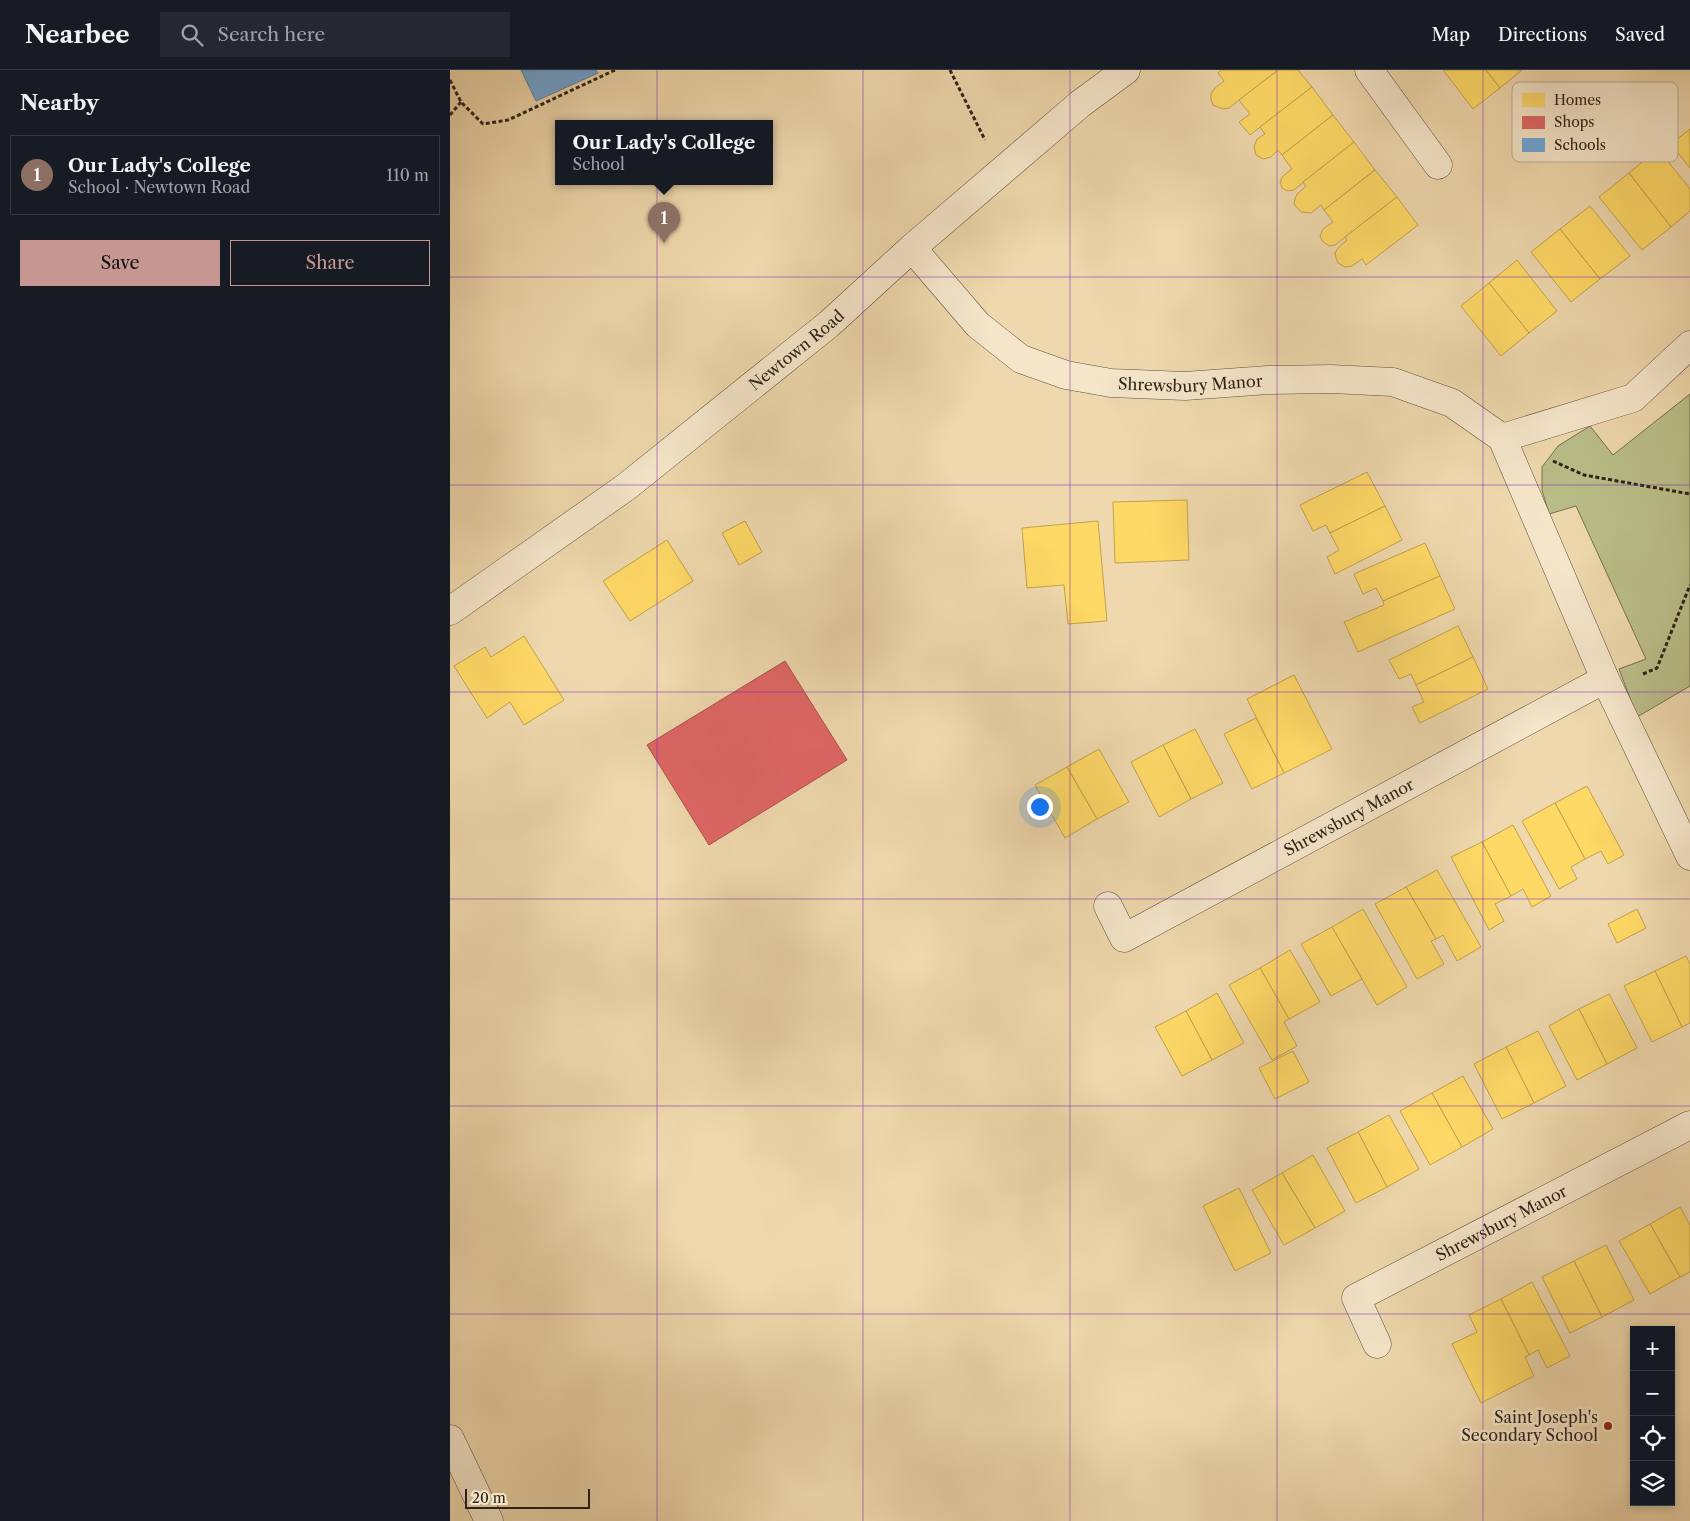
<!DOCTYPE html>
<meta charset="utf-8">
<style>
body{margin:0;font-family:"Libre Caslon Text",serif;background:#242831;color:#f1f3f6}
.controls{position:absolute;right:15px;bottom:15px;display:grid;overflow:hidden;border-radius:0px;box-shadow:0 2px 8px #0003}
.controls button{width:45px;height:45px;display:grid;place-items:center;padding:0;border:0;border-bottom:1px solid #363941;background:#171b24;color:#f1f3f6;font:25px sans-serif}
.scale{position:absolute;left:15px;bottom:12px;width:125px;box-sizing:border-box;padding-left:5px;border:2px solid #2e2219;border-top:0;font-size:14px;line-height:18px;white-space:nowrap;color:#2e2219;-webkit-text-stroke:4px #f5e6ca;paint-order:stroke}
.you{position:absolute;left:589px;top:736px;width:18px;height:18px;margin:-12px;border:4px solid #fff;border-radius:50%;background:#1a73e8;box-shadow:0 0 0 8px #1a73e833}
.badge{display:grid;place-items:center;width:32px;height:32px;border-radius:50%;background:#c59692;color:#fff;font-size:16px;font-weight:700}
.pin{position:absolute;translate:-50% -41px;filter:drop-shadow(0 1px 2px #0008)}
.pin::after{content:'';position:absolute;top:26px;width:18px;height:15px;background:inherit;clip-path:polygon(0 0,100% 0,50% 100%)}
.popup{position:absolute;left:105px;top:50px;width:218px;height:65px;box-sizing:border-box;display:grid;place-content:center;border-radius:0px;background:#171b24;filter:drop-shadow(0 1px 4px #0005);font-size:16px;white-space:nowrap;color:#9ea1a6}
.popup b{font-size:19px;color:#f1f3f6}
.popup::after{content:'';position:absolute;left:50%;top:100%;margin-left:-10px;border:10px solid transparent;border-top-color:#171b24}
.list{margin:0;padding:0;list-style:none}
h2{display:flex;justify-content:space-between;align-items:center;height:65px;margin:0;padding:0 20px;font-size:21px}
h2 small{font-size:16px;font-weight:400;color:#9ea1a6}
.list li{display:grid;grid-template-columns:32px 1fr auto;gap:15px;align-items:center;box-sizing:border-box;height:80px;margin:0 10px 10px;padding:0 10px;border:1px solid #363941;border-radius:0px}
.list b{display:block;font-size:19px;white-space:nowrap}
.list p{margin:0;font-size:16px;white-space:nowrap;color:#9ea1a6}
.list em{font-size:16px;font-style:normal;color:#9ea1a6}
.actions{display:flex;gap:10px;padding:15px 20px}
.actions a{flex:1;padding:11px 0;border:1px solid #c59692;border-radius:0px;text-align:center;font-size:18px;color:#c59692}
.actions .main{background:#c59692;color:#111}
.icon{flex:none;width:28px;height:28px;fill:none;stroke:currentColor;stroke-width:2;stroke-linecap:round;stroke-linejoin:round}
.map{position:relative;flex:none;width:1240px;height:1451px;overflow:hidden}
header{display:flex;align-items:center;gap:30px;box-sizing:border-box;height:70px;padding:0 25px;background:#171b24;border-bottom:1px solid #363941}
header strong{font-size:24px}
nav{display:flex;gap:28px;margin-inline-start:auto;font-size:18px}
.search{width:350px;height:45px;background:#242831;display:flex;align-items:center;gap:12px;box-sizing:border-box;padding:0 18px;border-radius:0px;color:#9ea1a6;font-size:19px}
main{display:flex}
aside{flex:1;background:#171b24}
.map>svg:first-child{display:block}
.green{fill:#babe89;stroke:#747051}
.homes{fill:#ffd966;stroke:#c0a24f}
.shops{fill:#e06666;stroke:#ab524f}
.schools{fill:#6fa8dc;stroke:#5c80a2}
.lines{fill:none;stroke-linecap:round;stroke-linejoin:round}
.minor-casing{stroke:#5e503e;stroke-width:29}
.path{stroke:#2e2219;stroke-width:3;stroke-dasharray:4 2.5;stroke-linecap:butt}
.minor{stroke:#f5e6ca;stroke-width:28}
.grid{fill:none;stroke:#7b2cbf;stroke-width:1;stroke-opacity:0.55}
.poi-dot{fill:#8f2418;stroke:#f5e6ca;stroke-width:2}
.labels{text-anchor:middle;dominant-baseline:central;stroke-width:5;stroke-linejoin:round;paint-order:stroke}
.street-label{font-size:16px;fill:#2e2219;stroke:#f5e6ca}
.poi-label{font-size:16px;fill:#2e2219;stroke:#f5e6ca;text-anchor:end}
.key{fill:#f5e6ca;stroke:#b9ab95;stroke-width:1}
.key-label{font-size:14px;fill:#2e2219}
</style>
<header>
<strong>Nearbee</strong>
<div class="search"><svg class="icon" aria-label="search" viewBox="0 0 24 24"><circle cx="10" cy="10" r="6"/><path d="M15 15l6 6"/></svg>Search here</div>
<nav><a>Map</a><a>Directions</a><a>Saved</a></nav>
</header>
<main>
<aside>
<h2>Nearby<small></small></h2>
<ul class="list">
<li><span class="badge" style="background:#8d6e63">1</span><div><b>Our Lady's College</b><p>School · Newtown Road</p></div><em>110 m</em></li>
</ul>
<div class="actions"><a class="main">Save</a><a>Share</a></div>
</aside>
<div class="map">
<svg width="1240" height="1451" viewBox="0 0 1240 1451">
<rect width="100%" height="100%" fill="#efd8ad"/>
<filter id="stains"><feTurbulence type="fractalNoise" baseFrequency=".004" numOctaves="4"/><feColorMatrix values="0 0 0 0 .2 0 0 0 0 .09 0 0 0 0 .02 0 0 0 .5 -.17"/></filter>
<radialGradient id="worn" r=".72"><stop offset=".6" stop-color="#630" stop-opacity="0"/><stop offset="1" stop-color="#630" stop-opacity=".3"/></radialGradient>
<!-- green -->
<polygon class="green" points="1240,324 1240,616 1187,647 1169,599 1196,589 1126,436 1099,444 1092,420 1092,397 1108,376 1140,356 1163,385"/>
<!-- homes -->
<g class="homes">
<polygon points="771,0 828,0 779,38 773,39 763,35 761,29 761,24 764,19 774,11 768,3"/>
<polygon points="828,0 848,0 862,17 800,65 789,52 800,44 789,30"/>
<polygon points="993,0 1036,0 1050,18 1023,39"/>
<polygon points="1036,0 1072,0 1050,18"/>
<polygon points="862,17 883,45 832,85 828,80 821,87 813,89 806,85 804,77 807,69 815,64 810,57"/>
<polygon points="883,45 904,72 844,120 837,121 832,118 830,112 833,106 842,99 832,85"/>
<polygon points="1240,59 1240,98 1221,74"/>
<polygon points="904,72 925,100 874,140 871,135 861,143 851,142 844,134 845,129 847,124 856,116 853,112"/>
<polygon points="1208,79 1240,119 1240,141 1221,157 1179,103"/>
<polygon points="925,100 947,127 885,175 879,176 873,172 870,166 873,159 883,152 874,140"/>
<polygon points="1179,103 1221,157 1192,180 1149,127"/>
<polygon points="947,127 968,155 916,195 912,189 902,196 895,197 888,193 886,188 885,183 888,178 897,170 895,167"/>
<polygon points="1140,136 1180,186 1150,209 1110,159"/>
<polygon points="1110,159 1150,209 1121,232 1081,182"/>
<polygon points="1067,190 1107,241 1079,263 1039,213"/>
<polygon points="1039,213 1079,263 1051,286 1011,236"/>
<polygon points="917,402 935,436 880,463 876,455 863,461 850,435"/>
<polygon points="737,430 739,490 665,493 663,432"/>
<polygon points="935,436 952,470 885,504 877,487 889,480 880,463"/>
<polygon points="295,451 312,482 289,495 272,463"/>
<polygon points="648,451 657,551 618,554 614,515 577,518 572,458"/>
<polygon points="217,470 243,511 180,551 153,511"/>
<polygon points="975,473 990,506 933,531 926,518 913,524 904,504"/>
<polygon points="990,506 1005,539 908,582 894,552 934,535 933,531"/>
<polygon points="1008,556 1023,587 966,615 961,604 949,609 939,590"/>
<polygon points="74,566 114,630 74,655 60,632 37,648 4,596 35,577 41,587"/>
<polygon points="1023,587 1038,619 970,653 962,637 974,632 966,615"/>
<polygon points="844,605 882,679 834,703 797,629"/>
<polygon points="806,648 834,703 802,719 774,664"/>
<polygon points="745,659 773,713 741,729 713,675"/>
<polygon points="713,675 741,729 709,747 681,692"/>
<polygon points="649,679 679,732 647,749 617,697"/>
<polygon points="617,697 647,749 615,768 585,715"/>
<polygon points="1137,716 1174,785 1158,794 1151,781 1135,789 1105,733"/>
<polygon points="1105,733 1135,789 1121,797 1127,809 1109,819 1072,751"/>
<polygon points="1063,755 1101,826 1082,837 1073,819 1061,826 1032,772"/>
<polygon points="1032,772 1061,826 1045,834 1054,851 1039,860 1001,787"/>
<polygon points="987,800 1031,877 1007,891 993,865 986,869 956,817"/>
<polygon points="956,817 986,869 981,871 994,894 967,909 925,834"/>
<polygon points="913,839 957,917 927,935 882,857"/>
<polygon points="1187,839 1196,858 1167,873 1158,854"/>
<polygon points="882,857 912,909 881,926 851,874"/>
<polygon points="840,880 870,932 839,949 810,898"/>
<polygon points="1236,886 1240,894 1240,953 1232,957 1205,901"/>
<polygon points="810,898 839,949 834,952 847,976 822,990 779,915"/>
<polygon points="1205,901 1232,957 1202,972 1174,916"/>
<polygon points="767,923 794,973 762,990 736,941"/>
<polygon points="1159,924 1187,978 1157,994 1129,939"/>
<polygon points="1129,939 1157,994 1127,1010 1099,956"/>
<polygon points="736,941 762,990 732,1006 705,957"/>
<polygon points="1088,961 1116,1016 1084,1033 1056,977"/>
<polygon points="1056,977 1084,1033 1052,1049 1024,994"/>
<polygon points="843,981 859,1012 825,1029 809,998"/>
<polygon points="1013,1006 1043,1059 1012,1077 982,1023"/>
<polygon points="982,1023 1012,1077 980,1095 950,1041"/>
<polygon points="939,1045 969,1099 937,1117 908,1062"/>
<polygon points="908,1062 937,1117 906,1133 877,1078"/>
<polygon points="863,1085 895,1141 865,1158 832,1103"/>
<polygon points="832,1103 865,1158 834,1175 802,1120"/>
<polygon points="789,1118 821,1183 785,1201 753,1136"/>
<polygon points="1230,1137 1240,1155 1240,1202 1230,1207 1200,1154"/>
<polygon points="1200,1154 1230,1207 1200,1224 1169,1171"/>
<polygon points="1156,1175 1184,1230 1152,1247 1124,1191"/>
<polygon points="1124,1191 1152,1247 1120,1263 1092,1207"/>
<polygon points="1082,1212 1120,1286 1097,1298 1088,1280 1079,1285 1051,1229"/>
<polygon points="1051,1229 1079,1285 1075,1287 1084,1306 1031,1333 1002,1274 1027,1262 1019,1245"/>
</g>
<!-- shops -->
<polygon class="shops" points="335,591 397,690 259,775 197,675"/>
<!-- schools -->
<polygon class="schools" points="71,0 146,0 148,3 86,31"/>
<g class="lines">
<!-- minor casing -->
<g class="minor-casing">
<g id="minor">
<polyline points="919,0 988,95"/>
<path id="s1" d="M 462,178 L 528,255 L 571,289 L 616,305 L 661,313 L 735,316 L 818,310 L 881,309 L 943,312 L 1002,333 L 1052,368 L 1155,609 L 1240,786"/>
<polyline points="1052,368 1183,328 1240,275"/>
<path id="s2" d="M 0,541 L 176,417 L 379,254 L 462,178 L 630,34 L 676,0"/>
<path id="s3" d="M 658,836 L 674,868 L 1155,609"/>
<path id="s4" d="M 927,1274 L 906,1228 L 1240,1055"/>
<polyline points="0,1369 39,1451"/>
</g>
</g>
<!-- path -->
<g class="path">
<polyline points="500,0 535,70"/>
<polyline points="0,10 11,32 33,54 58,50 165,0"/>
<polyline points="0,45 11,32"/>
<polyline points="1103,391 1134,405 1240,424"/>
<polyline points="1193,604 1207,598 1240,515"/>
</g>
<!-- minor -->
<use href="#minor" class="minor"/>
</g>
<!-- grid -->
<path class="grid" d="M 207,0 L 207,1451M 413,0 L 413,1451M 620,0 L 620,1451M 827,0 L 827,1451M 1033,0 L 1033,1451M 0,207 L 1240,207M 0,415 L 1240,415M 0,622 L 1240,622M 0,829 L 1240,829M 0,1036 L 1240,1036M 0,1244 L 1240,1244"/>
<!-- markers -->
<circle class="poi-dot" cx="1158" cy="1356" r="5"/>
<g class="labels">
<!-- street labels -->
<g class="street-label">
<text stroke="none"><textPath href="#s2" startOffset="434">Newtown Road</textPath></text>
<text stroke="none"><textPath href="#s1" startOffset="329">Shrewsbury Manor</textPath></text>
<text stroke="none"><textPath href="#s3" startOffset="291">Shrewsbury Manor</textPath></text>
<text stroke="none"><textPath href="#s4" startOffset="214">Shrewsbury Manor</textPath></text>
</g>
<!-- poi labels -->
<g class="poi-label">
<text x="1148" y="1347">Saint Joseph's<tspan x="1148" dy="18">Secondary School</tspan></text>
</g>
</g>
<!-- legend -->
<rect x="1062" y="12" width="166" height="80" rx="8" class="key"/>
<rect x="1072" y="23" width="23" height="14" fill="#ffd966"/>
<rect x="1072" y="46" width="23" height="13" fill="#e06666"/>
<rect x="1072" y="68" width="23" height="14" fill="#6fa8dc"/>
<g class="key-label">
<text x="1104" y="35">Homes</text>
<text x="1104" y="57">Shops</text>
<text x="1104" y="80">Schools</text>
</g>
<rect width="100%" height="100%" filter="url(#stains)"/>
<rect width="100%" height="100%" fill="url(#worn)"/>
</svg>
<div class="controls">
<button>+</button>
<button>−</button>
<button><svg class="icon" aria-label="locate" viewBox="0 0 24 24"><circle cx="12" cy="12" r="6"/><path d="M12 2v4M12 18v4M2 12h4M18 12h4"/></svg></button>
<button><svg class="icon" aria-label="layers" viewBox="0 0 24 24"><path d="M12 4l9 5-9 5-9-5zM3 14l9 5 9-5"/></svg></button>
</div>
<div class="scale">20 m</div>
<div class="you"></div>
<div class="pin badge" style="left:214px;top:173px;background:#8d6e63">1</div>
<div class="popup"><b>Our Lady's College</b>School</div>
</div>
</main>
